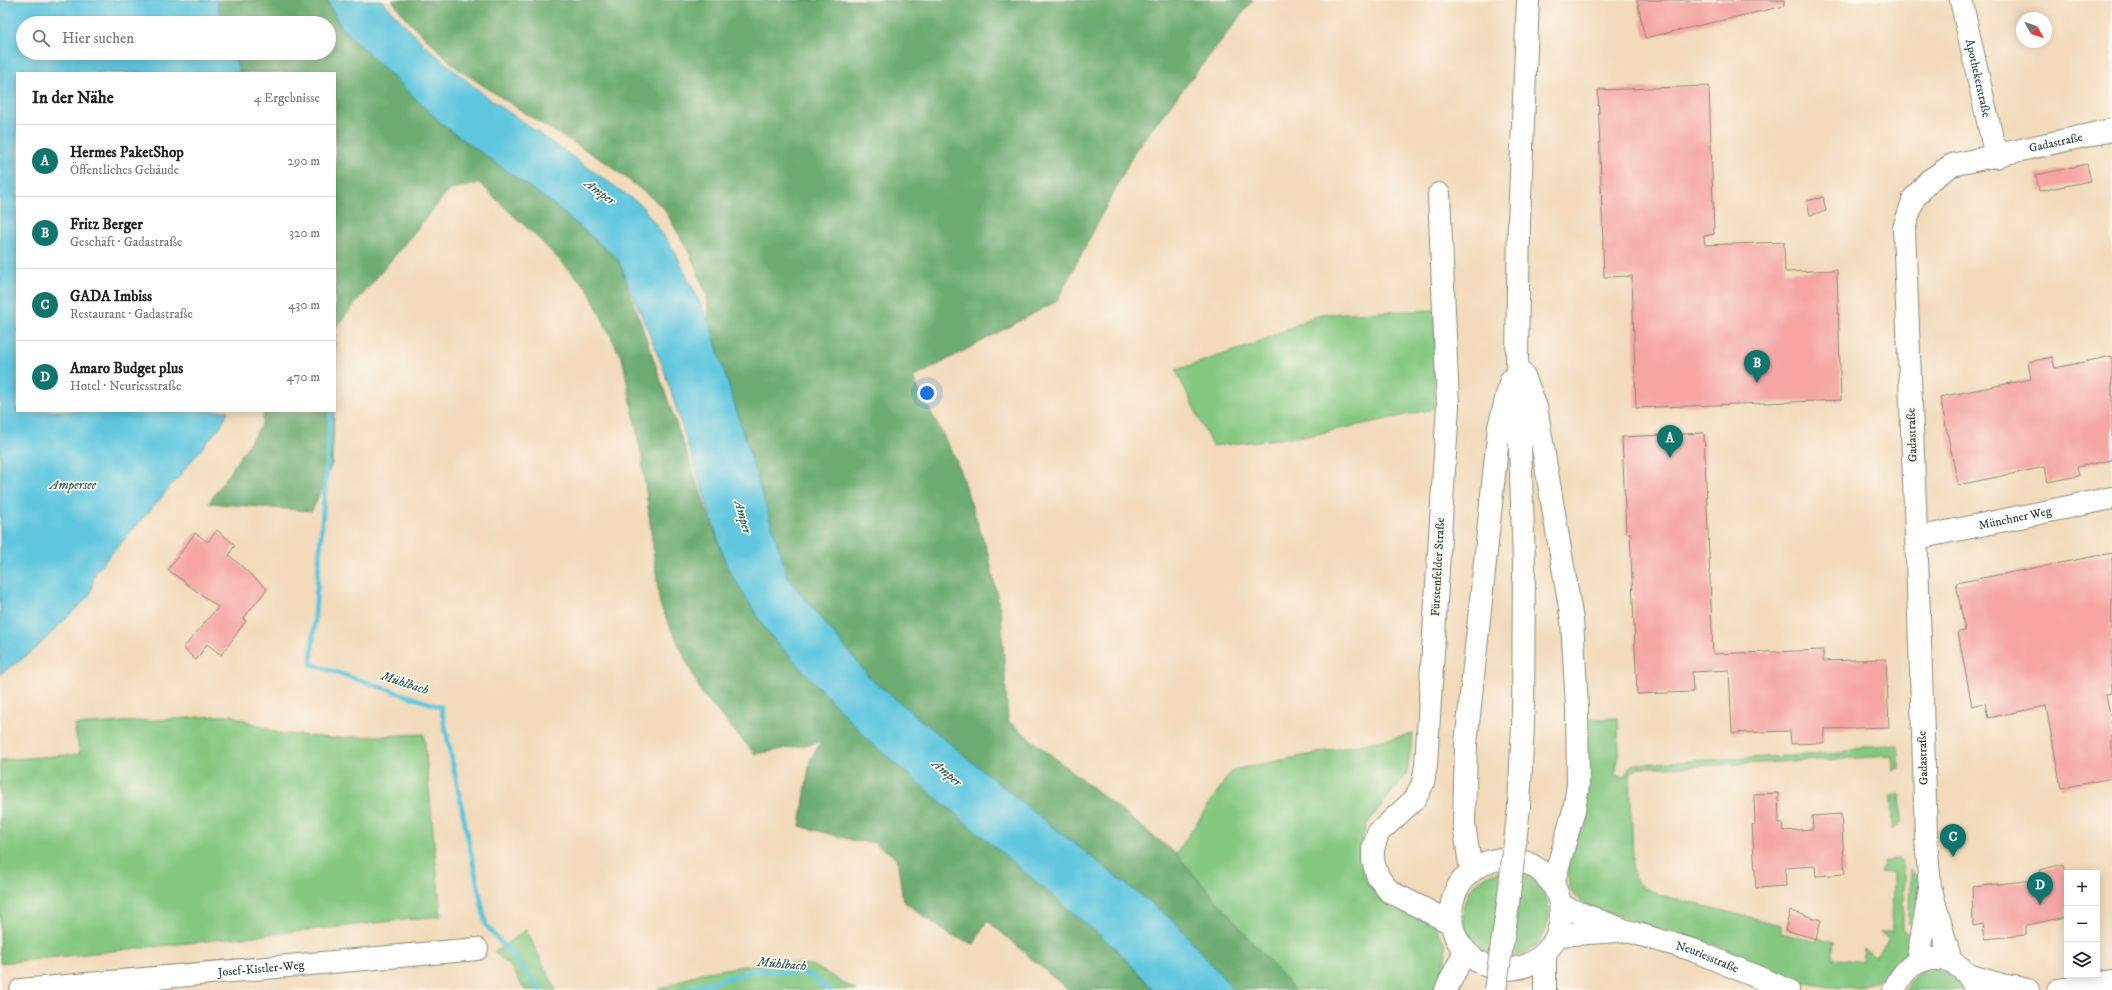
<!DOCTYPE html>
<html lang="de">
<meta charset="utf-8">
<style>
body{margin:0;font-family:"IM FELL DW Pica",serif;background:#f6f6f6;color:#202124}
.controls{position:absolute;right:12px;bottom:12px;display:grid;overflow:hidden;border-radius:0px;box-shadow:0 2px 10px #0003}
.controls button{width:36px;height:36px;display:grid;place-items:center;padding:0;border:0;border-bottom:1px solid #e0e0e0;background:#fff;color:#202124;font:20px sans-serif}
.compass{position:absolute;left:2016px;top:12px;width:36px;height:36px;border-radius:50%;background:#fff;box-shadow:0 2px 10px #0003;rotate:130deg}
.you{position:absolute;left:927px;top:393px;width:14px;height:14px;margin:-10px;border:3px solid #fff;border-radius:50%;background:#1a73e8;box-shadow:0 0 0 6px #1a73e833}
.badge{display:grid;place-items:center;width:26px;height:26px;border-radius:50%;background:#0f766e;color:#fff;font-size:13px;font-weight:700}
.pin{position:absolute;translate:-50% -33px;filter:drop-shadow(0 1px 2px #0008)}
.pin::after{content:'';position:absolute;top:21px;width:14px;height:12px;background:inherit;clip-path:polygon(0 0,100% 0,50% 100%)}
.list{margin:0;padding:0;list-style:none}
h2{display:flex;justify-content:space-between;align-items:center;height:52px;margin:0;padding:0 16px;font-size:17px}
h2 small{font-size:13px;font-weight:400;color:#757577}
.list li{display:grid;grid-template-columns:26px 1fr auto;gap:12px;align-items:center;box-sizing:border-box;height:72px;padding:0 16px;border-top:1px solid #e0e0e0}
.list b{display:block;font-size:15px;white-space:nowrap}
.list p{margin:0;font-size:13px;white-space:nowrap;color:#757577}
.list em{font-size:13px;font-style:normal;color:#757577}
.icon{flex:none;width:22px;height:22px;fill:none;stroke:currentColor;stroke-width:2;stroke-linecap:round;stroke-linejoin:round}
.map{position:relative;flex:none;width:2112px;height:990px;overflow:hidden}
.search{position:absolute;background:#fff;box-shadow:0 2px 10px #0003;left:16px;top:16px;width:320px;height:44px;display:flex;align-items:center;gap:10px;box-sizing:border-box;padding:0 14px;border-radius:22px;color:#757577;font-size:15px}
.panel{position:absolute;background:#fff;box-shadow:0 2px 10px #0003;left:16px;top:72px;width:320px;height:340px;border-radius:0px}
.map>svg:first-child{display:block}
.green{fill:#85c881;stroke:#52825a}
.forest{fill:#6cac6f;stroke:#467452}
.water{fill:#61c7df;stroke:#40828a}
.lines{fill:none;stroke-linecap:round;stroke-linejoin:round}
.stream{stroke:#61c7df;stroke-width:5}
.building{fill:#f5a6a3}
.minor-casing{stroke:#888c77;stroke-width:24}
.major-casing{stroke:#888c77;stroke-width:24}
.highway-casing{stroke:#888c77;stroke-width:24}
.minor{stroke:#fff;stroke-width:22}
.major{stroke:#fff;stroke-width:22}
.highway{stroke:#fff;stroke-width:22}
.major-bridge-casing{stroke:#888c77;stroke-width:24;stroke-linecap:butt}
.major-bridge{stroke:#fff;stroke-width:22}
.labels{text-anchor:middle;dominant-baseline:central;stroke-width:3.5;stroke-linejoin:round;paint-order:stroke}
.street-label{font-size:12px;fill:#1f3d34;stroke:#fbf7ec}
.water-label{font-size:13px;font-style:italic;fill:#30605f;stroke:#fbf7ec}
</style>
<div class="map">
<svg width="2112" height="990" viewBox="0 0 2112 990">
<rect width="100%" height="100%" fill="#fbf7ec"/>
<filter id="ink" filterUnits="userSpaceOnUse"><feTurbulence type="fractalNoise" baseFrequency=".025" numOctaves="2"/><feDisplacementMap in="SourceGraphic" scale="8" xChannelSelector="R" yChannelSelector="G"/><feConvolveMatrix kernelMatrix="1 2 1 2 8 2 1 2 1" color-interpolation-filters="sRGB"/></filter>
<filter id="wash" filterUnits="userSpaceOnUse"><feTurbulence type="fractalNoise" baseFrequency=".012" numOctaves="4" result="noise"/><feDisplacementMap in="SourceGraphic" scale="16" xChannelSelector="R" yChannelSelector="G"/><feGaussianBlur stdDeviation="0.9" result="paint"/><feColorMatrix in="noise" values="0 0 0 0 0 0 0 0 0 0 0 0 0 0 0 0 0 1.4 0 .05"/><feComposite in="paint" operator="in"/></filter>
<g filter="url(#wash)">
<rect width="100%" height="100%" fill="#f2daba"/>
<!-- green -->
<g class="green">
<polygon points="1436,310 1434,409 1307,436 1212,446 1176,370 1252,345 1320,314"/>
<polygon points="232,715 278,733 333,738 424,734 441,916 0,963 0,760 80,754 74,725"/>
<path d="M 1618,718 L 1619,756 L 1615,775 L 1626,777 L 1629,767 L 1634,764 L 1843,753 L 1863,746 L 1898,745 L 1899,768 L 1893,770 L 1892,756 L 1683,767 L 1638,767 L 1630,773 L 1633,859 C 1631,870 1634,883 1646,889 C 1651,891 1656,891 1660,895 L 1781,925 L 1781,933 L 1817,942 L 1819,937 L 1834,942 L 1832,958 L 1862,962 L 1864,949 L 1875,957 L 1889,939 L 1880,932 L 1892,932 L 1893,872 L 1880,871 L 1885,862 L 1898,858 L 1903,862 L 1903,929 L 1915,937 C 1908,956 1885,982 1864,986 C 1844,990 1821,987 1801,981 C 1766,970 1733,950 1697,939 C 1670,930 1641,925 1613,914 C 1598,909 1581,906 1572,892 C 1561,871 1576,848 1580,828 C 1588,793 1584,755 1585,719 Z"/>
<polygon points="1413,734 1407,773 1367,824 1361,842 1359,860 1365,878 1378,896 1394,910 1416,917 1435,926 1445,943 1446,960 1434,990 1292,990 1176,854 1232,770"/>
<polygon points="1900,794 1902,822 1892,830 1891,795"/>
<polygon points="1910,869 1917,877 1919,884 1917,928 1913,928 1909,924"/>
<circle cx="1506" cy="914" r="43"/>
<polygon points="526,930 556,990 525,990 511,967 494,952"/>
<polygon points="762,963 812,965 856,990 657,990 701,973"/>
<path d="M 1931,969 C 1947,970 1956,976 1964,990 L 1905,990 C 1912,978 1917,973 1931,969 Z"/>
</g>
<!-- forest -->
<g class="forest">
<polygon points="216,0 327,0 443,125 550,202 618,259 727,567 767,632 871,743 1112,945 1153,990 1068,990 987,920 974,944 950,935 903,901 897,858 872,842 855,841 800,826 810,760 821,742 755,754 702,694 660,605 642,458 623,361 587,288 539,239 479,183 449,190 336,327 335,368 335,73 240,73 233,53 329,53 329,23 224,23"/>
<polygon points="392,0 1253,0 1136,149 1057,301 913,378 956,460 988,553 1001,614 1008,721 1176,854 1294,990 1234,990 1176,923 1035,813 872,680 788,578 709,322 707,296 691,256 663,207 607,163 537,121 458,69 406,19"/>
<polygon points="264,411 334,411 332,464 312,511 209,503 262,424"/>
</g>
<!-- water -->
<g class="water">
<polygon points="0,0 216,0 224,23 23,23 23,53 233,53 240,73 17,73 17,411 228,411 222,424 156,504 95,572 90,595 32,652 0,674"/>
<polygon points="327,0 381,0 425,46 483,94 641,205 674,250 709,322 788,578 872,680 1035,813 1176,923 1234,990 1154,990 1116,949 871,743 767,632 727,567 663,367 618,259 553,204 443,125 341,27"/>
</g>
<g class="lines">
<!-- stream -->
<g class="stream">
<polyline points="331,411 311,664 441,707 486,925 541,990"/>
<polyline points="684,990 758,970 809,975 830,990"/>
</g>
</g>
<g id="blocks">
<!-- building -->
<g class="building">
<polygon points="1637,0 1784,0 1784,6 1645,38"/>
<polygon points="1709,86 1714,234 1704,236 1705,245 1784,242 1785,272 1837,270 1841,400 1636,408 1632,276 1604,277 1598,90"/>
<polygon points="2087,164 2091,181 2039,191 2036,175"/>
<polygon points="1823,197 1826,211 1810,215 1807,201"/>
<polygon points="2112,356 2112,460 2077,467 2079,476 2048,482 2045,467 1958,485 1940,397 2031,379 2028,362 2052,357 2055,368"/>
<polygon points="1704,433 1713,654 1823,650 1823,661 1886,659 1889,727 1824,729 1824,743 1791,744 1790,731 1732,733 1729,670 1692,672 1693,692 1637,694 1630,533 1626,533 1622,437"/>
<polygon points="217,530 235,545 229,555 267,589 243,619 246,621 221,655 207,644 196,660 183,648 218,607 168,570 195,533 208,542"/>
<polygon points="2112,553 2112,693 2106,694 2112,724 2112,778 2061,788 2046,706 1988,718 1985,703 1972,706 1958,632 1965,631 1956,583"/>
<polygon points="1778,793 1779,823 1782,823 1783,831 1813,829 1812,816 1841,814 1845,874 1816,876 1815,866 1785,868 1786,886 1756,888 1752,825 1755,824 1754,794"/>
<polygon points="2064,864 2067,876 2067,917 2026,925 2026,935 1985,939 1983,924 1973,926 1972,887 2043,879 2040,870"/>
<polygon points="1790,911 1821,920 1816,939 1785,930"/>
</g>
</g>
</g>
<g filter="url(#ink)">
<use href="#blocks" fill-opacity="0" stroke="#888c77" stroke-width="1"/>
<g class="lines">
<!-- minor casing -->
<g class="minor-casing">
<g id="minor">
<path id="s1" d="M 1961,0 L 1996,157"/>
<polyline points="1439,194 1448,405 1426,765 1423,783 1415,799 1378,833 1373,849 1373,861 1378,877 1389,891 1451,923"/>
<path id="s2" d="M 1917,538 L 2112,498"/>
<circle cx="1506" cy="914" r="55"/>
<path id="s3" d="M 1561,906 L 1624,930 L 1693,950 L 1788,990"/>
<polyline points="1558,935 1618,931"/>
<path id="s4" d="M 1951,962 L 1930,887 L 1926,839 C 1921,635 1912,432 1904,228 L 1914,198 L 1930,180 L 1952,165 L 2112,130"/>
<polyline points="1917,963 1929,895"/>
<polyline points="1968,975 2002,985 2028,990"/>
<path id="s5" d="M 21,990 L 477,949"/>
<path d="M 1894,990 C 1899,979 1906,967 1918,962 C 1941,953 1969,965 1975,990"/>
<polyline points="2058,990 2112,981"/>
</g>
</g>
<!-- major casing -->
<g class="major-casing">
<g id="major">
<polyline points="1523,374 1536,407 1572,620 1577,707 1578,785 1574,810 1553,884"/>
<polyline points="1519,807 1523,725 1524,563 1517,358 1519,222 1528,0"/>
<polyline points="1471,871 1464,824 1466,744 1499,427 1511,380"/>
</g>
</g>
<!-- highway casing -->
<g class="highway-casing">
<g id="highway">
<polyline points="1446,990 1465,951"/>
<polyline points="1545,990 1545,954"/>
</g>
</g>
<!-- minor -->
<use href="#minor" class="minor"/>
<!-- major -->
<use href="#major" class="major"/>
<!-- highway -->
<use href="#highway" class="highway"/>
<!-- major-bridge casing -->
<g class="major-bridge-casing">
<polyline id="major-bridge" points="1495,990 1507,912 1519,807"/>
</g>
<!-- major-bridge -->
<use href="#major-bridge" class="major-bridge"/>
</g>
</g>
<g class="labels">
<!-- street labels -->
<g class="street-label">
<text stroke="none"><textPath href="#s1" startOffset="80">Apothekerstraße</textPath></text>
<text stroke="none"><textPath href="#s4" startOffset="926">Gadastraße</textPath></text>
<text transform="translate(1912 435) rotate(-92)">Gadastraße</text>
<text stroke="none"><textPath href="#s2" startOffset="100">Münchner Weg</textPath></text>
<text transform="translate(1438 567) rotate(-87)">Fürstenfelder Straße</text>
<text transform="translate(1923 758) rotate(-92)">Gadastraße</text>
<text stroke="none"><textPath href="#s3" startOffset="155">Neuriesstraße</textPath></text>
<text stroke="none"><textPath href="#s5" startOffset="241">Josef-Kistler-Weg</textPath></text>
</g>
<!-- water labels -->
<g class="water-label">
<text transform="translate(600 192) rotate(36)">Amper</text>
<text x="73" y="485">Ampersee</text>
<text transform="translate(743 517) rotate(74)">Amper</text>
<text transform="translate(405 683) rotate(18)">Mühlbach</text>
<text transform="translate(947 773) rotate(41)">Amper</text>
<text transform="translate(782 964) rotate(5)">Mühlbach</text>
</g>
</g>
</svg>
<div class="controls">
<button>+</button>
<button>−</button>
<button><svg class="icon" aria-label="layers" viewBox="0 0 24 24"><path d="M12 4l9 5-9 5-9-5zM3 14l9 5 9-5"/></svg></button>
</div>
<svg class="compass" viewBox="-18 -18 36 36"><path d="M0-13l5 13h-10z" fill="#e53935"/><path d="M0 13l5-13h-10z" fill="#757577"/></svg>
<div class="you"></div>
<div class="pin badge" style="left:1670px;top:458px">A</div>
<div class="pin badge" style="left:1757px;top:383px">B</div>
<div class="pin badge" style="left:1953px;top:857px">C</div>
<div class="pin badge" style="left:2040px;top:905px">D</div>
<div class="search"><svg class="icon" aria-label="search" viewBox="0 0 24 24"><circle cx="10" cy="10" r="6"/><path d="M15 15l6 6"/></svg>Hier suchen</div>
<section class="panel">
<h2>In der Nähe<small>4 Ergebnisse</small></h2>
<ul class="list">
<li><span class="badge">A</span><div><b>Hermes PaketShop</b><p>Öffentliches Gebäude</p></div><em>290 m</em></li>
<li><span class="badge">B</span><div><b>Fritz Berger</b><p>Geschäft · Gadastraße</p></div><em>320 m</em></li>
<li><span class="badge">C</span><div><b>GADA Imbiss</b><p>Restaurant · Gadastraße</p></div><em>430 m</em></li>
<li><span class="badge">D</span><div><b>Amaro Budget plus</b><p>Hotel · Neuriesstraße</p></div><em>470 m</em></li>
</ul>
</section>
</div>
